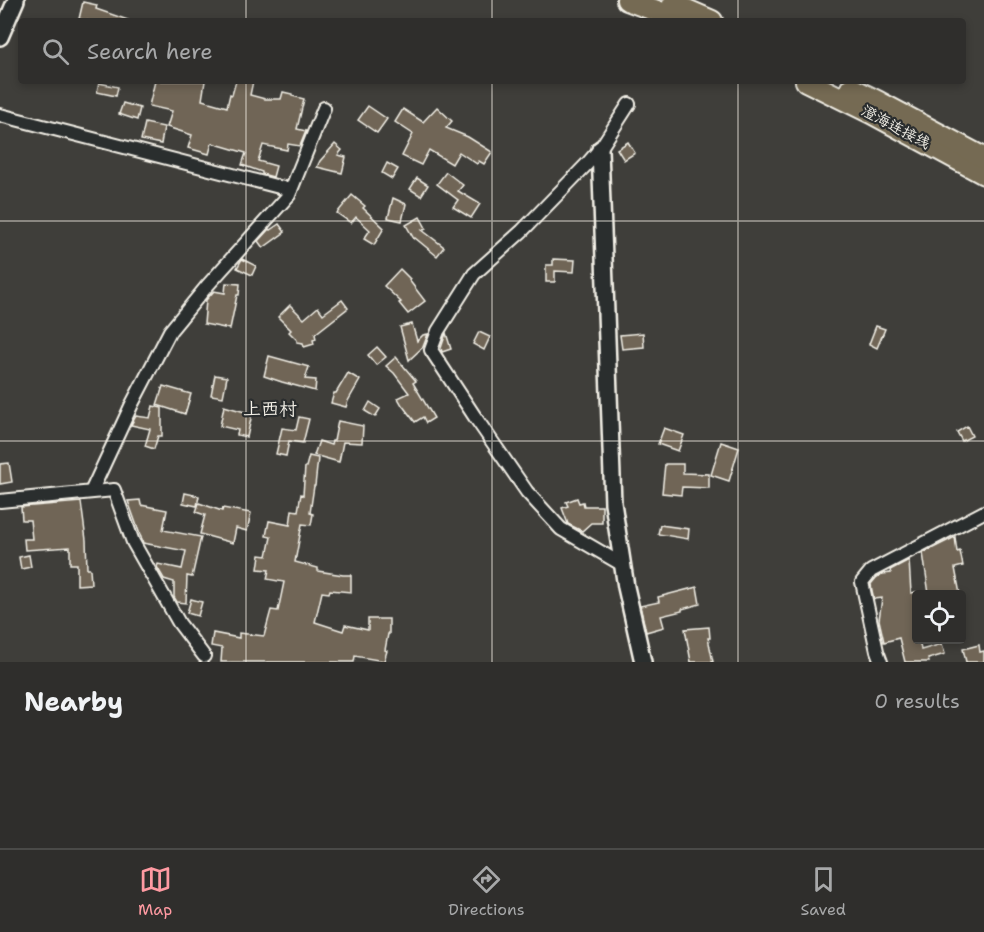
<!DOCTYPE html>
<meta charset="utf-8">
<style>
body{margin:0;font-family:"Shantell Sans","LXGW WenKai TC",sans-serif;background:#3b3a38;color:#f1f3f6}
.controls{position:absolute;right:18px;bottom:18px;display:grid;overflow:hidden;border-radius:6px;box-shadow:0 3px 9px #0003}
.controls button{width:54px;height:54px;display:grid;place-items:center;padding:0;border:0;border-bottom:2px solid #4a4a48;background:#2f2e2c;color:#f1f3f6;font:30px sans-serif}
.list{margin:0;padding:0;list-style:none}
h2{display:flex;justify-content:space-between;align-items:center;height:78px;margin:0;padding:0 24px;font-size:26px}
h2 small{font-size:20px;font-weight:400;color:#a7a8a9}
.icon{flex:none;width:33px;height:33px;fill:none;stroke:currentColor;stroke-width:2;stroke-linecap:round;stroke-linejoin:round}
.map{position:relative;flex:none;width:984px;height:662px;overflow:hidden}
.search{position:absolute;background:#2f2e2c;box-shadow:0 3px 9px #0003;left:18px;right:18px;top:18px;height:66px;display:flex;align-items:center;gap:15px;box-sizing:border-box;padding:0 21px;border-radius:6px;color:#a7a8a9;font-size:22px}
.sheet{height:186px;background:#2f2e2c}
nav{display:flex;justify-content:space-around;align-items:center;box-sizing:border-box;height:84px;border-top:2px solid #4a4a48;background:#2f2e2c;font-size:16px;color:#a7a8a9}
nav a{display:grid;justify-items:center;gap:3px}
nav .on{color:#ff9aa2}
.map>svg:first-child{display:block}
.building{fill:#6f6556;stroke:#f4f1e8;stroke-width:1.5}
.lines{fill:none;stroke-linecap:round;stroke-linejoin:round}
.minor-casing{stroke:#f4f1e8;stroke-width:16}
.tertiary-casing{stroke:#f4f1e8;stroke-width:20}
.trunk-casing{stroke:#f4f1e8;stroke-width:24}
.minor{stroke:#2a2d2e;stroke-width:12}
.tertiary{stroke:#2a2d2e;stroke-width:15}
.trunk{stroke:#756b52;stroke-width:20}
.grid{fill:none;stroke:#f4f1e8;stroke-width:1.5;stroke-opacity:0.55}
.labels{text-anchor:middle;dominant-baseline:central;stroke-width:4.5;stroke-linejoin:round;paint-order:stroke}
.street-label{font-size:15px;fill:#f4f1e8;stroke:#2a2d2e}
.quarter-label{font-size:18px;fill:#f4f1e8;stroke:#2a2d2e}
</style>
<div class="map">
<svg width="984" height="662" viewBox="0 0 984 662">
<rect width="100%" height="100%" fill="#3f3e3a"/>
<filter id="ink" filterUnits="userSpaceOnUse"><feTurbulence type="fractalNoise" baseFrequency=".0167" numOctaves="2"/><feDisplacementMap in="SourceGraphic" scale="12" xChannelSelector="R" yChannelSelector="G"/><feConvolveMatrix kernelMatrix="1 2 1 2 8 2 1 2 1" color-interpolation-filters="sRGB"/></filter>
<g filter="url(#ink)">
<!-- building -->
<g class="building">
<polygon points="83,2 97,5 96,9 128,20 127,21 90,21 79,19"/>
<polygon points="155,81 205,81 202,100 227,107 230,94 232,95 236,81 253,81 250,95 265,99 281,99 283,92 292,94 292,96 304,99 297,129 306,131 300,146 288,144 287,150 263,145 258,161 276,166 273,177 262,174 262,172 242,165 246,153 212,143 209,154 188,148 192,135 167,127 172,111 149,106"/>
<polygon points="99,83 118,87 116,96 97,92"/>
<polygon points="123,103 140,108 137,120 119,114"/>
<polygon points="368,106 387,119 377,133 358,120"/>
<polygon points="437,107 452,121 446,128 468,137 492,152 484,164 479,161 477,164 459,152 452,164 429,150 421,165 402,156 413,134 395,122 403,109 423,122"/>
<polygon points="145,123 164,127 161,144 141,140"/>
<polygon points="628,142 635,153 624,160 617,149"/>
<polygon points="335,144 342,150 338,155 346,157 342,173 317,167 320,161"/>
<polygon points="387,163 398,169 392,179 382,173"/>
<polygon points="446,172 463,185 458,191 480,204 471,218 453,207 458,200 437,184"/>
<polygon points="417,178 428,185 421,196 410,189"/>
<polygon points="352,195 365,206 363,208 384,228 374,245 364,239 370,230 356,217 351,223 337,213"/>
<polygon points="393,198 406,204 402,221 388,218"/>
<polygon points="420,217 426,228 422,230 444,247 437,256 415,238 414,239 406,225"/>
<polygon points="279,224 285,232 263,248 258,241 269,229 270,230"/>
<polygon points="242,259 256,266 252,275 237,268"/>
<polygon points="553,259 575,260 574,272 555,271 555,282 546,282 546,265 553,265"/>
<polygon points="400,269 410,279 409,280 425,301 408,314 399,303 401,302 384,286"/>
<polygon points="226,283 240,284 239,295 237,295 230,329 204,324 206,300 214,291 225,293"/>
<polygon points="342,300 348,308 315,334 316,339 313,340 314,344 304,347 303,343 297,342 297,340 289,332 291,330 278,317 290,305 304,319 318,307 323,314"/>
<polygon points="412,324 417,341 423,335 428,334 423,347 409,360 400,327"/>
<polygon points="876,326 885,329 877,348 869,344"/>
<polygon points="479,332 490,337 484,350 473,344"/>
<polygon points="446,333 451,349 442,352 441,348"/>
<polygon points="643,333 644,347 622,349 620,335"/>
<polygon points="377,347 386,357 376,365 368,355"/>
<polygon points="269,356 309,367 305,379 316,380 315,391 282,382 264,376"/>
<polygon points="396,357 416,381 413,383 434,418 426,423 423,417 415,422 402,405 398,398 409,393 394,373 386,366"/>
<polygon points="348,373 360,380 348,401 346,407 331,403 334,393 336,393"/>
<polygon points="215,375 227,377 223,397 211,395"/>
<polygon points="163,386 191,394 185,414 157,405"/>
<polygon points="370,402 380,409 375,417 365,411"/>
<polygon points="153,406 162,408 162,436 158,436 154,449 145,446 150,429 131,425 136,416 150,418"/>
<polygon points="224,406 252,414 247,437 237,435 238,430 220,426"/>
<polygon points="299,417 309,419 303,443 289,441 286,456 276,454 282,428 296,430"/>
<polygon points="338,421 363,426 362,443 343,442 339,462 314,455 319,441 331,445 332,441 334,441"/>
<polygon points="967,426 972,436 962,441 957,432"/>
<polygon points="664,428 684,435 678,451 658,444"/>
<polygon points="721,442 739,448 729,481 711,475"/>
<polygon points="309,456 318,458 315,486 314,486 310,513 313,514 311,525 302,524 295,562 318,568 318,571 343,575 351,575 351,592 330,590 329,593 322,592 315,622 343,631 345,625 368,630 368,619 389,619 389,634 388,634 385,650 387,651 384,661 355,656 354,662 221,662 222,648 211,646 213,633 239,638 239,633 264,636 271,610 278,611 284,582 267,579 269,570 258,569 260,555 267,556 271,537 266,536 269,521 290,525 292,510 298,511 301,494 303,495 305,467 306,467"/>
<polygon points="9,463 12,482 0,484 0,464"/>
<polygon points="665,464 683,464 683,473 709,474 709,488 682,487 681,495 662,493"/>
<polygon points="185,493 199,496 197,506 183,503"/>
<polygon points="577,498 579,503 583,502 584,506 602,506 602,523 591,523 582,531 568,524 562,508 568,506 566,502"/>
<polygon points="140,500 141,505 167,510 163,530 201,537 192,577 187,576 186,603 177,602 174,597 174,582 164,579 157,567 158,564 182,569 186,551 143,543 128,501"/>
<polygon points="81,502 86,540 87,569 90,569 91,584 77,585 77,564 70,564 70,547 25,550 24,539 32,539 30,520 22,520 21,507"/>
<polygon points="199,503 222,511 223,508 251,513 247,531 236,528 233,543 200,534 205,515 196,512"/>
<polygon points="660,525 689,529 688,539 658,534"/>
<polygon points="955,537 957,552 960,551 963,566 955,568 960,594 929,594 923,553"/>
<polygon points="29,555 31,567 21,569 19,557"/>
<polygon points="909,560 911,593 916,592 916,639 919,639 921,650 942,644 945,654 928,659 929,662 905,662 899,638 884,642 879,620 882,598 874,599 872,591 871,584 876,578 882,574 891,573 890,570"/>
<polygon points="697,587 700,604 682,609 682,611 661,616 664,627 646,632 640,606 659,602 658,597"/>
<polygon points="191,599 202,602 198,616 187,613"/>
<polygon points="709,627 710,638 708,638 713,662 691,662 685,629"/>
<polygon points="979,645 980,652 984,651 984,662 966,662 963,649"/>
</g>
<g class="lines">
<!-- minor casing -->
<g class="minor-casing">
<g id="minor">
<polyline points="0,115 291,190"/>
<polyline points="91,492 132,404 170,331 207,286 289,195 324,108"/>
<polyline points="0,501 114,490 133,542 179,623 204,656"/>
<polyline points="623,565 561,529 527,492 475,417 431,350 438,331 474,274 522,231 587,164 600,149 629,104"/>
<polyline points="881,662 877,651 862,582 871,571 984,512"/>
</g>
</g>
<!-- tertiary casing -->
<g class="tertiary-casing">
<g id="tertiary">
<polyline points="0,37 16,0"/>
<polyline points="600,149 613,503 626,587 643,662"/>
</g>
</g>
<!-- trunk casing -->
<g class="trunk-casing">
<g id="trunk">
<polyline points="627,0 684,21"/>
<polyline points="673,4 712,21"/>
<polyline points="806,81 871,113 984,174"/>
<polyline points="851,88 879,102 984,158"/>
</g>
</g>
<!-- minor -->
<use href="#minor" class="minor"/>
<!-- tertiary -->
<use href="#tertiary" class="tertiary"/>
<!-- trunk -->
<use href="#trunk" class="trunk"/>
</g>
</g>
<!-- grid -->
<path class="grid" d="M 246,0 L 246,21M 492,0 L 492,21M 738,0 L 738,21M 246,81 L 246,662M 492,81 L 492,662M 738,81 L 738,662M 0,221 L 984,221M 0,441 L 984,441"/>
<g class="labels">
<!-- street labels -->
<g class="street-label">
<text transform="translate(896 127) rotate(28)">澄海连接线</text>
</g>
<!-- quarter labels -->
<g class="quarter-label">
<text x="270" y="409">上西村</text>
</g>
</g>
</svg>
<div class="controls">
<button><svg class="icon" aria-label="locate" viewBox="0 0 24 24"><circle cx="12" cy="12" r="6"/><path d="M12 2v4M12 18v4M2 12h4M18 12h4"/></svg></button>
</div>
<div class="search"><svg class="icon" aria-label="search" viewBox="0 0 24 24"><circle cx="10" cy="10" r="6"/><path d="M15 15l6 6"/></svg>Search here</div>
</div>
<section class="sheet">
<h2>Nearby<small>0 results</small></h2>
<ul class="list">
</ul>
</section>
<nav>
<a class="on"><svg class="icon" aria-label="map" viewBox="0 0 24 24"><path d="M3 6l6-2 6 2 6-2v14l-6 2-6-2-6 2zM9 4v14M15 6v14"/></svg>Map</a>
<a><svg class="icon" aria-label="directions" viewBox="0 0 24 24"><path d="M12 3l9 9-9 9-9-9zM9 14v-3h6M13 9l2 2-2 2"/></svg>Directions</a>
<a><svg class="icon" aria-label="saved" viewBox="0 0 24 24"><path d="M7 4h10v16l-5-4-5 4z"/></svg>Saved</a>
</nav>
